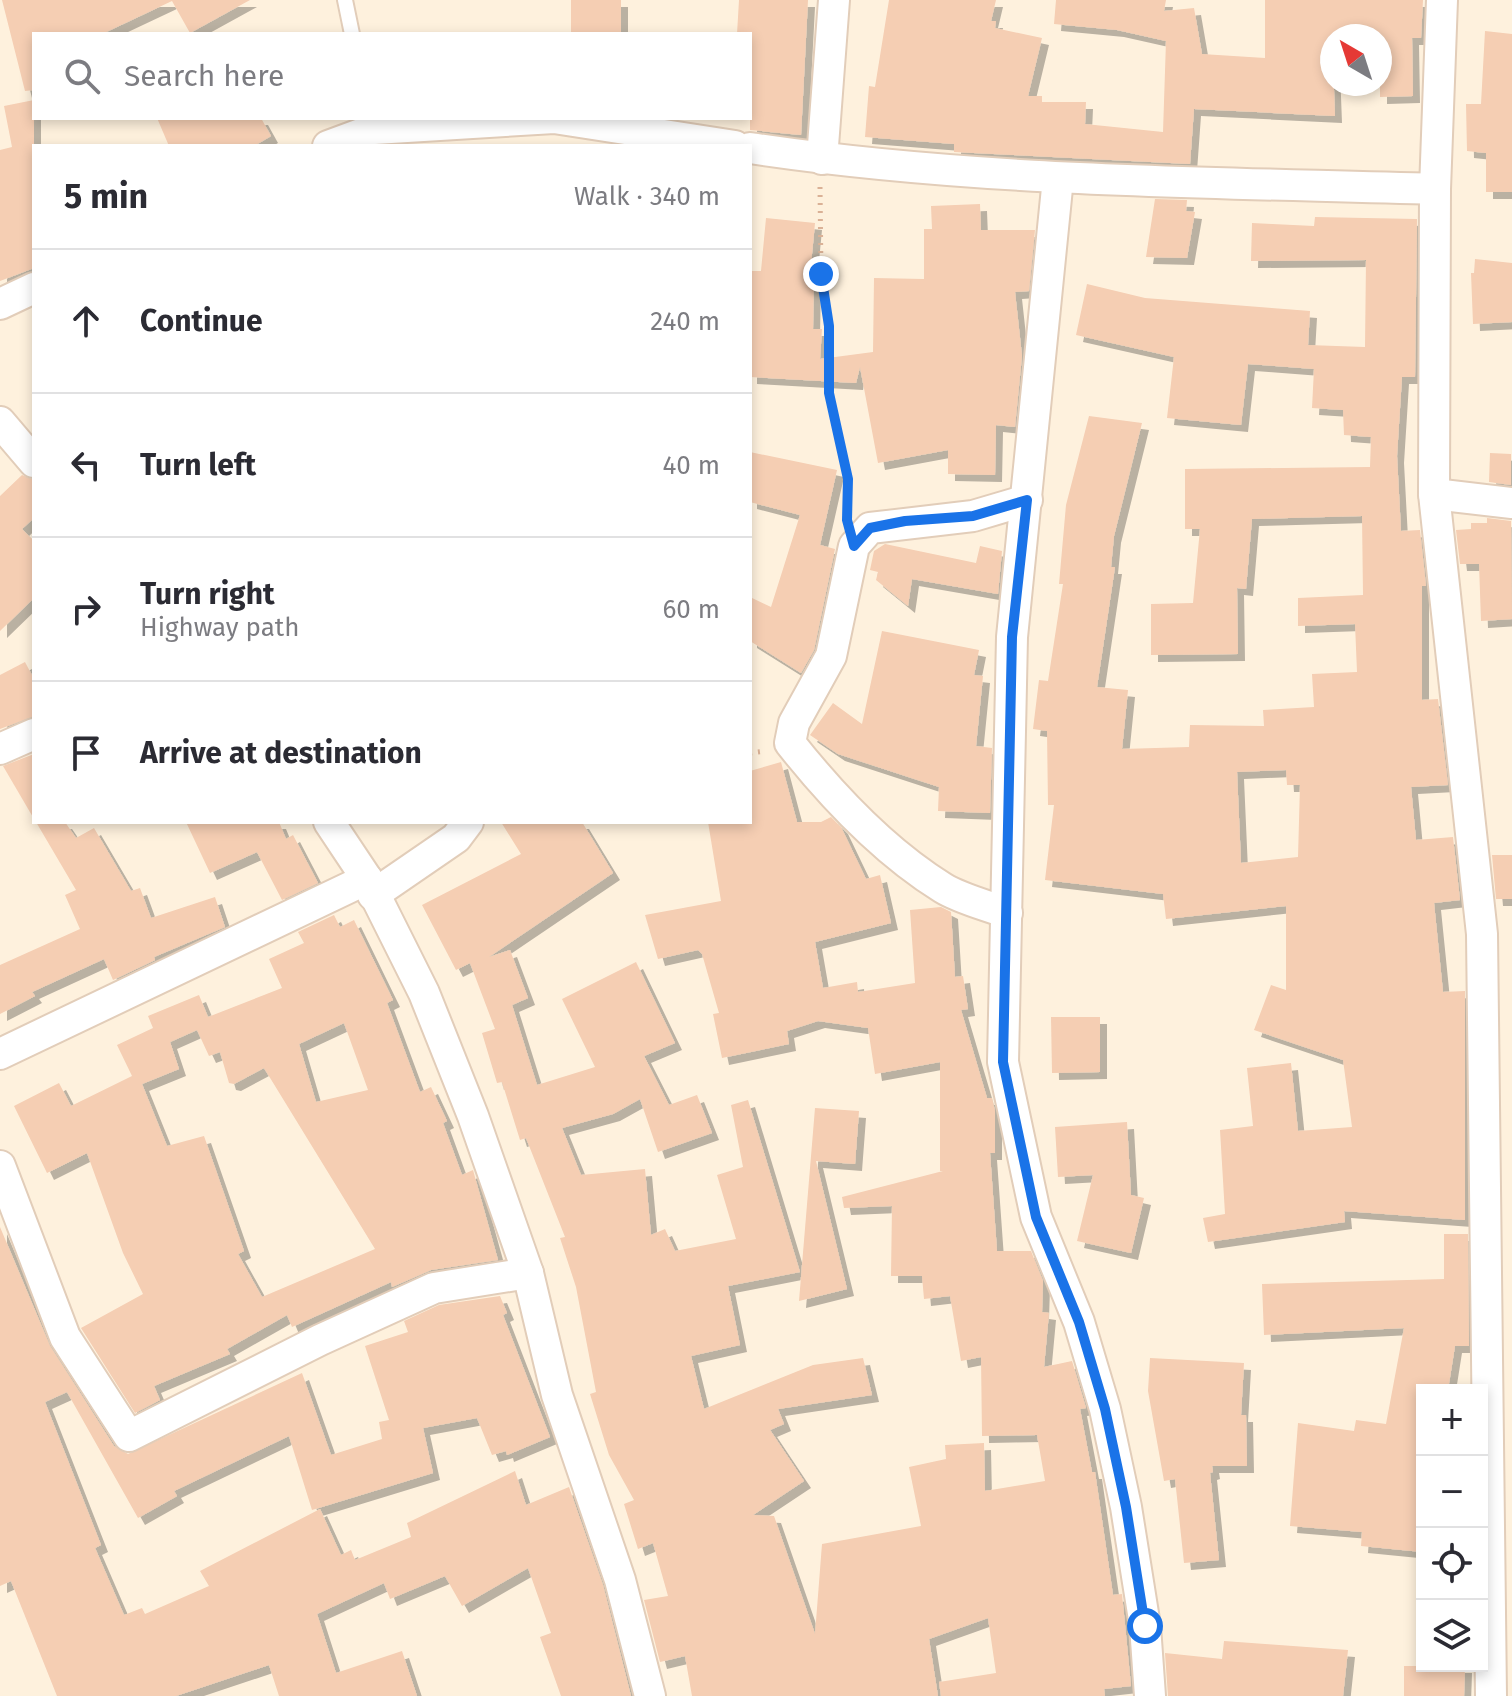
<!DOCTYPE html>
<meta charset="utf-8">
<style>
body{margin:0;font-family:"Fira Sans",sans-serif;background:#f2f2f3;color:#2b2b33}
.controls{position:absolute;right:24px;bottom:24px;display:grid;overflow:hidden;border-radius:0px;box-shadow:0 4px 12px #0003}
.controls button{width:72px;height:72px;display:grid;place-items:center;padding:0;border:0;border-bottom:2px solid #e1e1e2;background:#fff;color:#2b2b33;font:40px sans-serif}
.compass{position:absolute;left:1320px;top:24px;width:72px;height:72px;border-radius:50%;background:#fff;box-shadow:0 4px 12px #0003;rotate:321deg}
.stop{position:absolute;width:24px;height:24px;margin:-18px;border:6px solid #1a73e8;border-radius:50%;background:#fff}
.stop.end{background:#1a73e8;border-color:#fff;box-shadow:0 2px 8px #0008}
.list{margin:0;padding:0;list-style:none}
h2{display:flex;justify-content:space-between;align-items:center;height:104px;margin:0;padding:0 32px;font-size:34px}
h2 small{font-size:26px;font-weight:400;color:#7c7c81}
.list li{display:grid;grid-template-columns:52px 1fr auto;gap:24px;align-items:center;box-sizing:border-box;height:144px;padding:0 32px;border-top:2px solid #e1e1e2}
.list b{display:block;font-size:30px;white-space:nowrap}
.list p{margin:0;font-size:26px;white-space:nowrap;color:#7c7c81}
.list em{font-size:26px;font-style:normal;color:#7c7c81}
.icon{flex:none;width:44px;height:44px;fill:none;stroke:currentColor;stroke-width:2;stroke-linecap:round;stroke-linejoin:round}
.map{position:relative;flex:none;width:1512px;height:1696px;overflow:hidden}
.search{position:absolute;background:#fff;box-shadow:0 4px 12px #0003;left:32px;top:32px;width:720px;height:88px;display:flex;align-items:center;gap:20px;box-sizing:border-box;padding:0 28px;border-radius:0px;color:#7c7c81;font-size:30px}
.panel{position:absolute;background:#fff;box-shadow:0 4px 12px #0003;left:32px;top:144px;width:720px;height:680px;border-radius:0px}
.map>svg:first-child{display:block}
.building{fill:#f5ceb3;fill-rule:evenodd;filter:url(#shadow)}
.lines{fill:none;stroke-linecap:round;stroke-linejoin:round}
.service-casing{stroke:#e2cdb9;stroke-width:18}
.minor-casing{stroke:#e2cdb9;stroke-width:34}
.path{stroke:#dab196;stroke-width:5;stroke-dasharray:2 6;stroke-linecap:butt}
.service{stroke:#fff;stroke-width:14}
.minor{stroke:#fff;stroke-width:30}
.route{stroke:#1a73e8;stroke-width:10}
</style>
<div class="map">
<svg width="1512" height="1696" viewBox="0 0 1512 1696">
<defs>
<filter id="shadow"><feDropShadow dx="7" dy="7" stdDeviation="0" flood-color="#0004"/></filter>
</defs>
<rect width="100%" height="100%" fill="#fef1dd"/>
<!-- building -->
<g class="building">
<polygon points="2,0 250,0 190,33 172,1 102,34 34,34 34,90 25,91"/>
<rect x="571" y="0" width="50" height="34"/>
<polygon points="739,0 808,0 801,135 750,130 750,34 737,34"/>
<polygon points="889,0 996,0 991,21 996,21 995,28 1042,38 1028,96 1042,96 1042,102 1086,102 1085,124 1163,132 1166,41 1117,30 1054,24 1056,0 1166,0 1164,11 1194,8 1202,54 1265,58 1265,0 1423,0 1421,38 1412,38 1413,96 1380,97 1380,36 1332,36 1335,116 1194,109 1190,164 954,152 954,144 865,137 869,86 875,87"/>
<polygon points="1485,31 1512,34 1512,192 1486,192 1486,153 1467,151 1466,104 1481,104"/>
<polygon points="34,100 34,268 0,281 0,150 12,147 4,106"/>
<polygon points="157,118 261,118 271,136 254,146 169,146"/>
<polygon points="1155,199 1187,200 1186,211 1195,212 1187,258 1146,257"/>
<polygon points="980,204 981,230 1035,230 1029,291 1015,292 1022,356 1015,427 996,425 995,475 948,474 948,450 878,463 860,367 856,383 750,377 750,271 761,271 766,218 815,223 810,275 814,275 813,329 822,329 820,359 873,352 874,278 924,279 924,229 932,229 931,206"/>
<path d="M 1315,217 L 1417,219 L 1415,377 L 1402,377 L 1397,456 L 1401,531 L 1420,530 L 1426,586 L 1422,586 L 1422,700 L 1438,699 L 1448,785 L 1411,787 L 1416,840 L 1453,837 L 1460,900 L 1434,903 L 1443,992 L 1465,991 L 1465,1220 L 1344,1211 L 1345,1222 L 1208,1242 L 1203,1218 L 1225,1214 L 1220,1130 L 1253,1126 L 1247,1068 L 1291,1063 L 1298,1131 L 1352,1127 L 1343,1060 L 1254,1030 L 1271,985 L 1286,990 L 1286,906 L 1166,919 L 1163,894 L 1045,880 L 1054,805 L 1048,805 L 1047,731 L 1033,729 L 1039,680 L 1048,681 L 1063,584 L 1059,584 L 1066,505 L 1089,416 L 1142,423 L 1114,536 L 1111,567 L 1115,567 L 1097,687 L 1128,690 L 1122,749 L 1189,747 L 1190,725 L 1264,726 L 1263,710 L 1314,707 L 1312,674 L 1357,672 L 1355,624 L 1298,626 L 1298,598 L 1363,595 L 1362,516 L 1252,519 L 1246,589 L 1237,588 L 1238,654 L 1151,655 L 1151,604 L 1193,603 L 1200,529 L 1185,529 L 1185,469 L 1370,467 L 1371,437 L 1344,435 L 1343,410 L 1312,408 L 1314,369 L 1248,364 L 1241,425 L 1167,418 L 1174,357 L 1076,335 L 1087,284 L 1145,298 L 1310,311 L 1308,345 L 1365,347 L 1366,260 L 1251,261 L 1252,223 L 1314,226 ZM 1286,770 L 1287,785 L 1300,785 L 1298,857 L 1241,863 L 1237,772 Z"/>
<polygon points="1475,259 1512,263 1512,322 1473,324 1471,273 1474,273"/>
<polygon points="750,452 837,470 820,545 835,549 814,650 801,673 750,641 750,597 771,607 800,515 750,502"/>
<polygon points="1490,453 1511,454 1511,485 1489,482"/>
<polygon points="22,475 34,480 34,518 22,529 34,541 34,598 0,631 0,496"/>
<polygon points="1487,518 1511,521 1512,619 1481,621 1479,564 1460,564 1456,530 1471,529 1471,523 1487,523"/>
<polygon points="885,544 976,563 980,546 1002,551 998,594 912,579 908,606 876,580 878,572 870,570 874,551"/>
<polygon points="882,631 979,650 974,675 983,676 976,746 992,748 990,813 938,811 939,787 838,754 810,735 833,703 862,724"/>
<polygon points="25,662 34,679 34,716 0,729 0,675"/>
<polygon points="34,754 34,819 3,766"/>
<polygon points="781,762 797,822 821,822 831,817 841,827 866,879 880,875 891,923 815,942 823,988 857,982 858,992 915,983 910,910 941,907 951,912 955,977 963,976 968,1009 961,1010 987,1098 992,1098 995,1111 995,1153 990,1153 997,1251 1031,1251 1043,1281 1042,1312 1049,1313 1044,1367 1072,1361 1086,1408 1080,1409 1092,1472 1095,1472 1113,1595 1122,1594 1131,1686 1104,1689 1105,1696 941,1696 939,1682 996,1673 988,1618 929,1639 938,1696 692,1696 685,1656 660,1662 644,1600 668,1596 653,1543 638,1549 624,1504 634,1500 609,1455 590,1394 596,1392 576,1287 560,1238 565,1237 526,1138 520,1140 502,1082 497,1083 482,1033 495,1029 470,963 456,970 422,905 521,854 501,822 582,822 613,873 489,957 510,950 528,998 512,1005 537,1085 595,1067 562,999 636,962 675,1043 644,1056 669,1105 697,1095 712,1133 658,1152 640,1099 613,1114 562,1128 581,1175 645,1169 651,1235 665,1229 675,1251 736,1239 717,1175 743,1167 731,1105 748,1100 800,1272 728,1286 740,1345 691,1356 704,1409 813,1365 863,1358 872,1395 778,1409 784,1424 770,1430 804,1481 753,1515 774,1516 815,1634 822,1544 921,1526 909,1467 946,1459 945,1445 984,1443 985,1491 1045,1481 1037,1435 982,1436 981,1357 961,1361 950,1296 924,1299 922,1276 891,1276 892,1206 844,1208 842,1197 943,1171 940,1171 940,1062 875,1074 868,1028 818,1021 787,1031 789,1044 722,1058 713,1014 719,1013 702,954 698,950 658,959 645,915 721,901 708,822 750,822 750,771"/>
<polygon points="36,822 65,822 76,838 94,828 131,891 140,888 151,918 215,897 225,927 154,957 155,960 113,980 104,959 32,992 35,996 0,1014 0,965 80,929 65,895 76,890"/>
<polygon points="186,822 279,822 286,839 293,835 318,883 282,900 257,852 210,873"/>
<polygon points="1492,855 1512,855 1512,899 1496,899"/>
<path d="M 334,915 L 340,927 L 354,920 L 393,1000 L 387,1003 L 420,1092 L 431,1087 L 447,1121 L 443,1123 L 462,1175 L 473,1170 L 498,1260 L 431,1270 L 392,1287 L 391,1282 L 292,1327 L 287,1315 L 227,1349 L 230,1354 L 154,1386 L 160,1400 L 135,1413 L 81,1328 L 143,1294 L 123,1253 L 87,1153 L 47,1173 L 14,1106 L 59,1083 L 71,1106 L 132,1076 L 117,1045 L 153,1028 L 148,1016 L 199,995 L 208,1017 L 282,988 L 269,959 L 304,943 L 298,932 ZM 344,1023 L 368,1090 L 316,1102 L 299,1044 ZM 197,1030 L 209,1056 L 220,1052 L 229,1083 L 234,1084 L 264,1068 L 375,1249 L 262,1297 L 238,1254 L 244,1251 L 204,1136 L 167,1146 L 142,1084 L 179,1069 L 170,1042 Z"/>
<polygon points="1051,1017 1100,1017 1100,1072 1052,1073"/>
<polygon points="815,1108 859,1111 855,1164 816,1161 847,1289 799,1301"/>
<polygon points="1127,1122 1131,1195 1144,1198 1131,1253 1077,1241 1093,1175 1058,1177 1055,1127"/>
<polygon points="0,1227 50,1346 114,1446 128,1454 302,1373 331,1455 382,1439 379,1422 389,1420 365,1346 408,1332 404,1321 439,1305 500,1296 507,1313 503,1315 550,1437 507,1455 506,1451 492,1455 477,1418 423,1428 433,1473 312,1510 289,1436 174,1491 177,1496 138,1518 67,1392 45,1402 101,1545 95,1548 124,1615 142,1608 145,1614 209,1586 200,1571 320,1509 341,1555 351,1550 355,1560 411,1537 407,1523 515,1471 526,1505 569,1487 603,1585 631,1696 561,1696 540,1637 551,1633 528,1568 462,1606 445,1576 390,1599 384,1583 317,1614 336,1673 402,1651 417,1696 279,1696 269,1665 176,1696 57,1696 11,1581 0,1586"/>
<polygon points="1444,1234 1468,1234 1469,1346 1455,1346 1448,1390 1422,1390 1422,1462 1416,1503 1422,1503 1422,1552 1361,1546 1362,1532 1290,1526 1298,1423 1354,1431 1356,1420 1386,1424 1404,1328 1264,1335 1262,1284 1444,1279"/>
<polygon points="1150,1358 1244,1363 1241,1415 1246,1415 1247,1466 1212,1466 1213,1472 1210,1473 1219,1560 1184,1563 1175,1479 1164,1481 1148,1391"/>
<polygon points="1224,1641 1348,1650 1343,1696 1168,1696 1165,1653 1222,1659"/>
<polygon points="1404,1666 1465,1666 1464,1696 1404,1696"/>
</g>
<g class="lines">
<!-- service casing -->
<g class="service-casing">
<polyline id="service" points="345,0 352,34"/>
</g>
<!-- minor casing -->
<g class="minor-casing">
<g id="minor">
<polyline points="1442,0 1435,189 1434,494 1482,934 1491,1696"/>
<polyline points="328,146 374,129 554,118 735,146"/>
<path d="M 750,148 C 976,182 1206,182 1435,189"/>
<polyline points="822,159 834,0"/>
<polyline points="1058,178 1012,637 1003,1062 1036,1217 1079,1322 1105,1409 1126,1507 1145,1626 1150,1696"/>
<polyline points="0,304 34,288"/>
<polyline points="0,422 34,462"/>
<polyline points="1434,494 1512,503"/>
<polyline points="0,749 34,734"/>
<polyline points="329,822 367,879 424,993 473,1116 528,1273 557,1395 620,1580 650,1696"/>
<polyline points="373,895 456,838 468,822"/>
<path d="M 1007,913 C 986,905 961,899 943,888 C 885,852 832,796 790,743 L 794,723 L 831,656 L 854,546 L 870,528 L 973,516 L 1027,500"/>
<polyline points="0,1054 367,879"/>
<polyline points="0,1166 65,1337 129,1436 320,1340 434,1288 528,1273"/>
</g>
</g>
<!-- path -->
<g class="path">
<polyline points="820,187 821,274 829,326 829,393 848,479 847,510"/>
<polyline points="750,753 765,751"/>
</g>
<!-- service -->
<use href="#service" class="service"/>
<!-- minor -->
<use href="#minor" class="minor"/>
</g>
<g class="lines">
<!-- route -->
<polyline class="route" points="821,274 829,326 829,393 848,479 847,520 854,546 870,528 905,521 973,516 1027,500 1012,637 1003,1062 1036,1217 1079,1322 1105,1409 1126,1507 1145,1626"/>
</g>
</svg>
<div class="controls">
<button>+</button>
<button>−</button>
<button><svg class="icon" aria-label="locate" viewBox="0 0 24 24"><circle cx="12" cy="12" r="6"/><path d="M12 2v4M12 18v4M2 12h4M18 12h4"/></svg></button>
<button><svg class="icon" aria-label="layers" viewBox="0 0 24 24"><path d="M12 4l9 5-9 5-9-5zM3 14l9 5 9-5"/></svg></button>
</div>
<svg class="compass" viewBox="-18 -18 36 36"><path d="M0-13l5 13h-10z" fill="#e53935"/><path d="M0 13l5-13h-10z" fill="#7c7c81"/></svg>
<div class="stop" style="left:1145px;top:1626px"></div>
<div class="stop end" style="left:821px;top:274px"></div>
<div class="search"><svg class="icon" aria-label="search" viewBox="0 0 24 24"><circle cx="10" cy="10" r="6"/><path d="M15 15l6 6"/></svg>Search here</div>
<section class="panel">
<h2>5 min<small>Walk · 340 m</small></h2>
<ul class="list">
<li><svg class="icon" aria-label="ahead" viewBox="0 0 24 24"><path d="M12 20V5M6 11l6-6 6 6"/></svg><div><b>Continue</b></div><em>240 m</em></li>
<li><svg class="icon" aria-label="left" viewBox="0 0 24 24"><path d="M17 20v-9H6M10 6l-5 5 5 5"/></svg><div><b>Turn left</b></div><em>40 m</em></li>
<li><svg class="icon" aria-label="right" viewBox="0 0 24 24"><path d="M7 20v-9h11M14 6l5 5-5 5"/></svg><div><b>Turn right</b><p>Highway path</p></div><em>60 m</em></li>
<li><svg class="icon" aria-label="arrive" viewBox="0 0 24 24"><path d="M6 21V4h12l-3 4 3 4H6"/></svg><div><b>Arrive at destination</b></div></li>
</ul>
</section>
</div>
